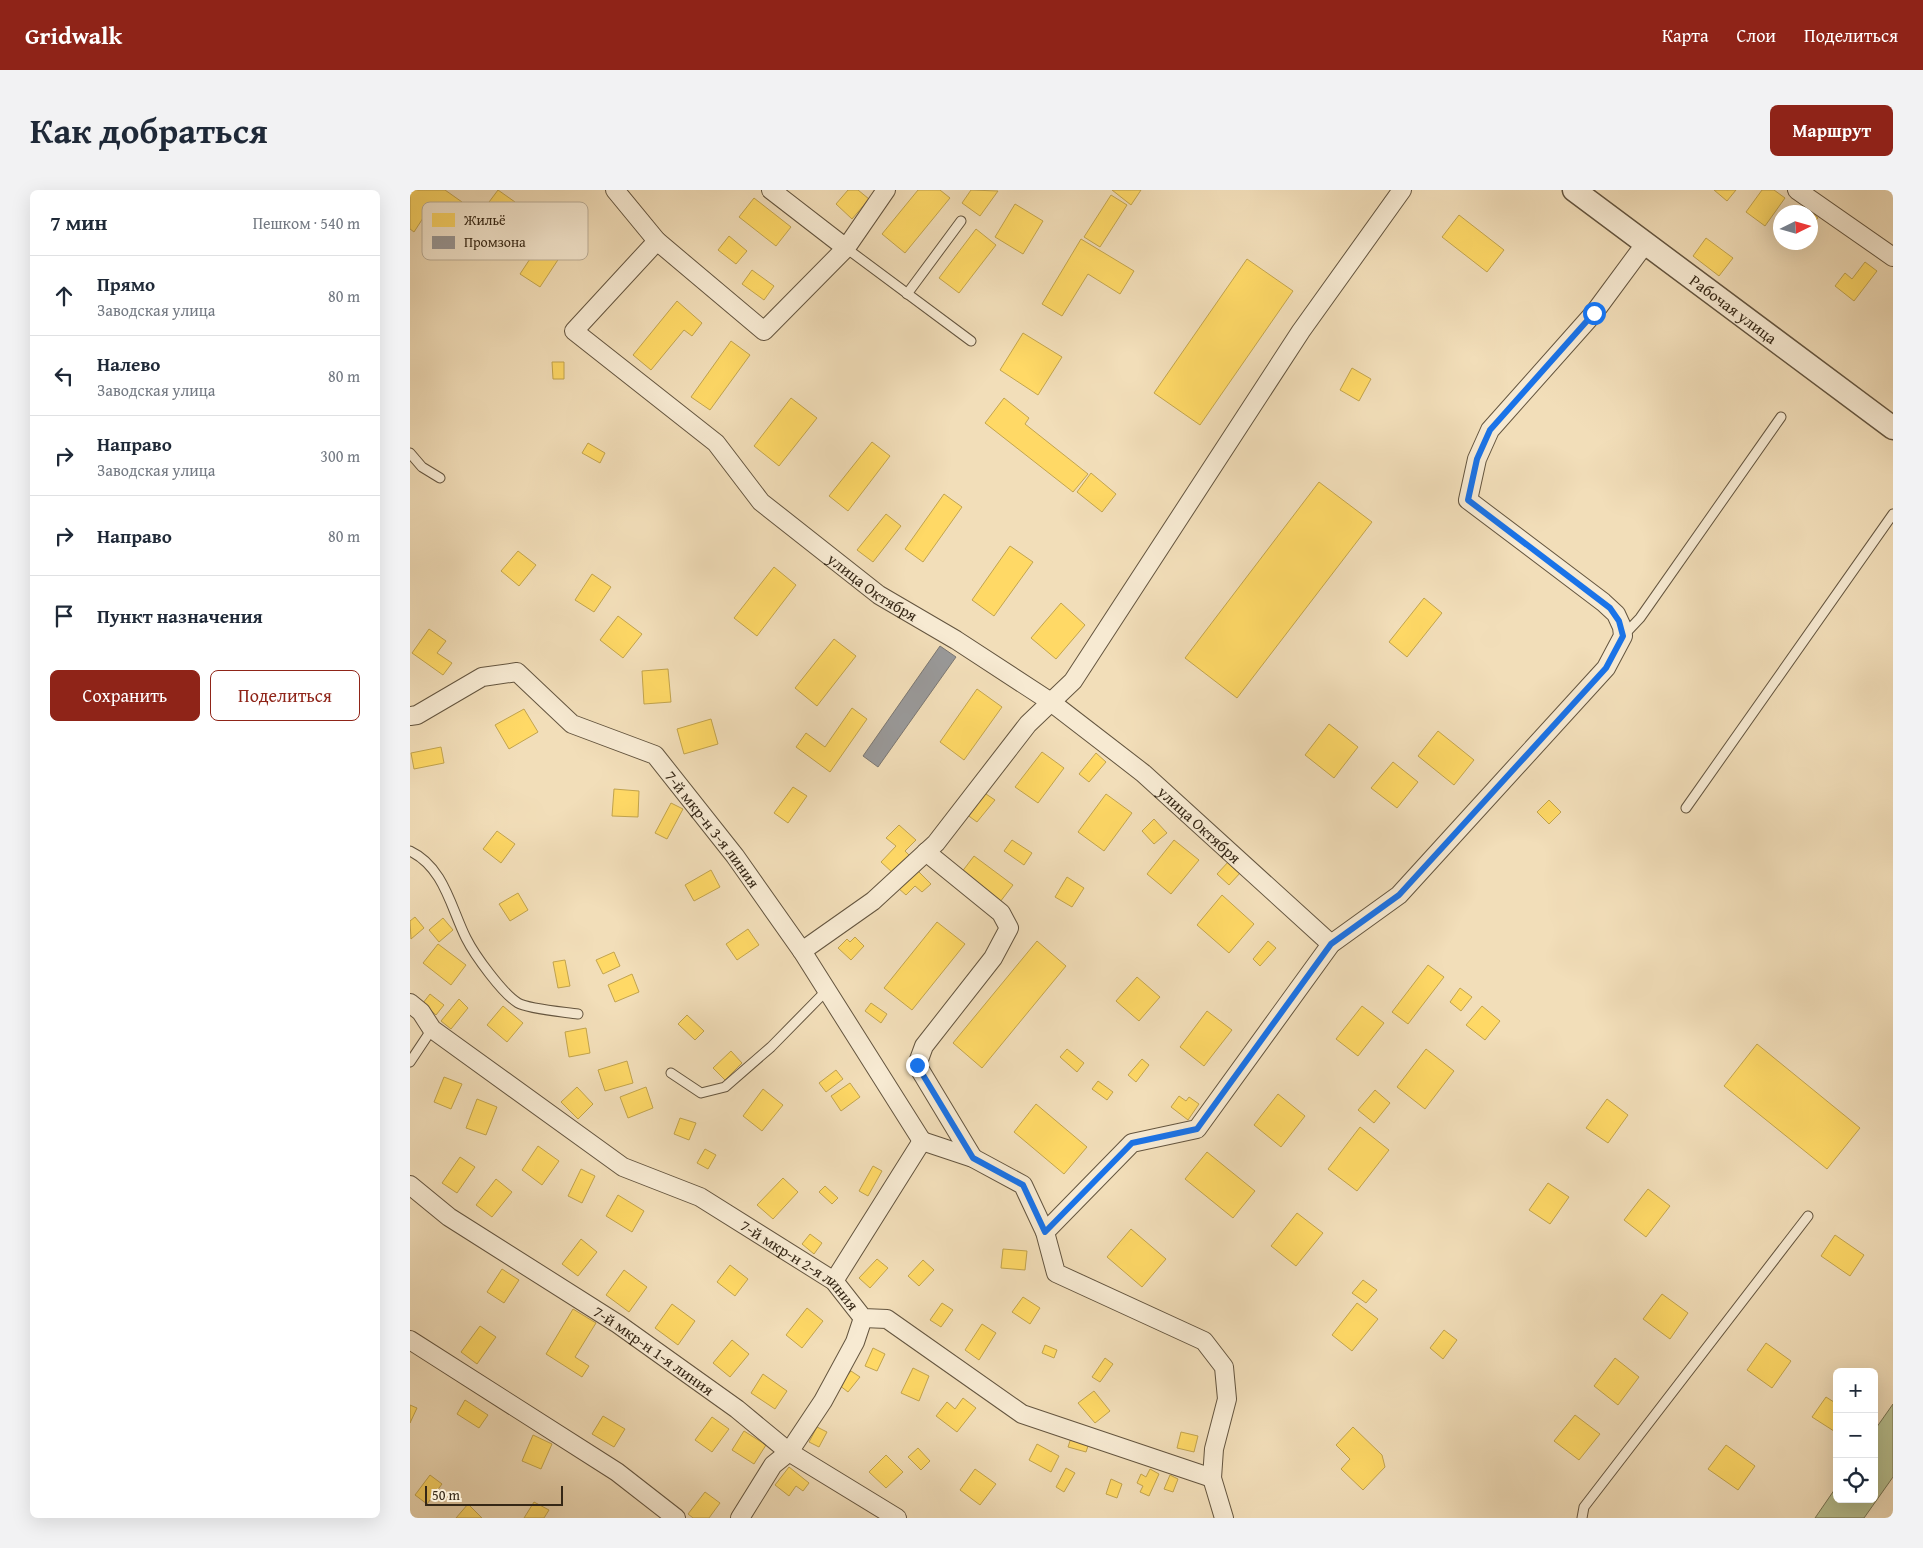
<!DOCTYPE html>
<html lang="ru">
<meta charset="utf-8">
<style>
body{margin:0;font-family:"Gentium Book Plus",serif;background:#f2f2f3;color:#1f2937}
.controls{position:absolute;right:15px;bottom:15px;display:grid;overflow:hidden;border-radius:8px;box-shadow:0 5px 20px #0002}
.controls button{width:45px;height:45px;display:grid;place-items:center;padding:0;border:0;border-bottom:1px solid #e0e1e3;background:#fff;color:#1f2937;font:25px sans-serif}
.compass{position:absolute;left:1363px;top:15px;width:45px;height:45px;border-radius:50%;background:#fff;box-shadow:0 5px 20px #0002;rotate:85deg}
.scale{position:absolute;left:15px;bottom:12px;width:138px;box-sizing:border-box;padding-left:5px;border:2px solid #352716;border-top:0;font-size:14px;line-height:18px;white-space:nowrap;color:#352716;-webkit-text-stroke:4px #f7ead2;paint-order:stroke}
.stop{position:absolute;width:15px;height:15px;margin:-11px;border:4px solid #1a73e8;border-radius:50%;background:#fff}
.stop.end{background:#1a73e8;border-color:#fff;box-shadow:0 1px 5px #0008}
.list{margin:0;padding:0;list-style:none}
h2{display:flex;justify-content:space-between;align-items:center;height:65px;margin:0;padding:0 20px;font-size:21px}
h2 small{font-size:16px;font-weight:400;color:#747a83}
.list li{display:grid;grid-template-columns:32px 1fr auto;gap:15px;align-items:center;box-sizing:border-box;height:80px;padding:0 20px;border-top:1px solid #e0e1e3}
.list b{display:block;font-size:19px;white-space:nowrap}
.list p{margin:0;font-size:16px;white-space:nowrap;color:#747a83}
.list em{font-size:16px;font-style:normal;color:#747a83}
.actions{display:flex;gap:10px;padding:15px 20px}
.actions a{flex:1;padding:11px 0;border:1px solid #8f2418;border-radius:8px;text-align:center;font-size:18px;color:#8f2418}
.actions .main{background:#8f2418;color:#fff}
.icon{flex:none;width:28px;height:28px;fill:none;stroke:currentColor;stroke-width:2;stroke-linecap:round;stroke-linejoin:round}
.map{position:relative;flex:none;width:1483px;height:1328px;overflow:hidden;border-radius:8px}
header{display:flex;align-items:center;gap:30px;box-sizing:border-box;height:70px;padding:0 25px;background:#8f2418;color:#fff}
header strong{font-size:24px}
nav{display:flex;gap:28px;margin-inline-start:auto;font-size:18px}
.intro{display:flex;align-items:center;justify-content:space-between;box-sizing:border-box;height:120px;padding:0 30px}
h1{margin:0;font-size:35px}
.button{padding:12px 22px;border-radius:8px;background:#8f2418;color:#fff;font-size:18px;font-weight:700}
main{display:flex;gap:30px;padding:0 30px}
aside{flex:1;background:#fff;border-radius:8px;box-shadow:0 5px 20px #0002}
.map>svg:first-child{display:block}
.green{fill:#b9c190;stroke:#777453}
.homes{fill:#ffd966;stroke:#c2a44e}
.industry{fill:#999;stroke:#7b7772}
.lines{fill:none;stroke-linecap:round;stroke-linejoin:round}
.service-casing{stroke:#64553f;stroke-width:11}
.minor-casing{stroke:#64553f;stroke-width:20}
.tertiary-casing{stroke:#64553f;stroke-width:25}
.service{stroke:#f7ead2;stroke-width:9}
.minor{stroke:#f7ead2;stroke-width:18}
.tertiary{stroke:#f7ead2;stroke-width:22}
.route{stroke:#1a73e8;stroke-width:6}
.labels{text-anchor:middle;dominant-baseline:central;stroke-width:5;stroke-linejoin:round;paint-order:stroke}
.street-label{font-size:16px;fill:#352716;stroke:#f7ead2}
.key{fill:#f7ead2;stroke:#bdb09a;stroke-width:1}
.key-label{font-size:14px;fill:#352716}
</style>
<header>
<strong>Gridwalk</strong>
<nav><a>Карта</a><a>Слои</a><a>Поделиться</a></nav>
</header>
<div class="intro"><h1>Как добраться</h1><a class="button">Маршрут</a></div>
<main>
<aside>
<h2>7 мин<small>Пешком · 540 m</small></h2>
<ul class="list">
<li><svg class="icon" aria-label="ahead" viewBox="0 0 24 24"><path d="M12 20V5M6 11l6-6 6 6"/></svg><div><b>Прямо</b><p>Заводская улица</p></div><em>80 m</em></li>
<li><svg class="icon" aria-label="left" viewBox="0 0 24 24"><path d="M17 20v-9H6M10 6l-5 5 5 5"/></svg><div><b>Налево</b><p>Заводская улица</p></div><em>80 m</em></li>
<li><svg class="icon" aria-label="right" viewBox="0 0 24 24"><path d="M7 20v-9h11M14 6l5 5-5 5"/></svg><div><b>Направо</b><p>Заводская улица</p></div><em>300 m</em></li>
<li><svg class="icon" aria-label="right" viewBox="0 0 24 24"><path d="M7 20v-9h11M14 6l5 5-5 5"/></svg><div><b>Направо</b></div><em>80 m</em></li>
<li><svg class="icon" aria-label="arrive" viewBox="0 0 24 24"><path d="M6 21V4h12l-3 4 3 4H6"/></svg><div><b>Пункт назначения</b></div></li>
</ul>
<div class="actions"><a class="main">Сохранить</a><a>Поделиться</a></div>
</aside>
<div class="map">
<svg width="1483" height="1328" viewBox="0 0 1483 1328">
<rect width="100%" height="100%" fill="#f2deb9"/>
<filter id="stains"><feTurbulence type="fractalNoise" baseFrequency=".004" numOctaves="4"/><feColorMatrix values="0 0 0 0 .2 0 0 0 0 .09 0 0 0 0 .02 0 0 0 .5 -.17"/></filter>
<radialGradient id="worn" r=".72"><stop offset=".6" stop-color="#630" stop-opacity="0"/><stop offset="1" stop-color="#630" stop-opacity=".3"/></radialGradient>
<!-- green -->
<polygon class="green" points="1483,1214 1483,1287 1454,1328 1405,1328 1427,1296 1427,1309 1464,1309 1464,1241"/>
<!-- homes -->
<g class="homes">
<polygon points="3,0 35,0 52,12 33,38 15,25 4,42 0,39 0,4"/>
<polygon points="88,0 105,12 70,59 53,47"/>
<polygon points="438,0 448,0 459,9 442,29 426,14"/>
<polygon points="508,0 530,0 540,8 495,63 472,44"/>
<polygon points="561,0 588,1 570,26 552,13"/>
<polygon points="702,0 731,0 721,15"/>
<polygon points="1304,0 1326,0 1317,11"/>
<polygon points="1352,0 1364,0 1375,8 1355,36 1336,22"/>
<polygon points="701,5 717,15 690,57 674,47"/>
<polygon points="344,8 381,37 366,56 329,27"/>
<polygon points="605,14 633,31 613,64 585,47"/>
<polygon points="1394,15 1408,28 1400,36 1400,22 1387,22"/>
<polygon points="149,25 169,38 130,97 110,84"/>
<polygon points="1049,25 1094,60 1077,82 1032,47"/>
<polygon points="566,39 586,55 549,103 529,88"/>
<polygon points="319,46 337,61 326,74 308,60"/>
<polygon points="1296,48 1323,68 1309,86 1283,66"/>
<polygon points="671,49 724,81 710,104 678,84 652,126 632,114"/>
<polygon points="837,69 883,101 790,235 744,203"/>
<polygon points="1455,72 1467,81 1444,111 1425,96 1435,83 1442,89"/>
<polygon points="342,80 364,96 354,110 332,94"/>
<polygon points="267,111 292,133 282,146 274,140 241,180 223,165"/>
<polygon points="613,143 652,167 628,205 590,180"/>
<polygon points="321,151 340,165 300,220 281,207"/>
<polygon points="142,172 154,172 154,189 143,189"/>
<polygon points="942,178 961,189 949,211 930,200"/>
<polygon points="381,208 407,228 369,276 344,256"/>
<polygon points="594,208 619,228 615,234 678,284 663,302 575,233"/>
<polygon points="462,252 480,266 438,321 419,306"/>
<polygon points="178,253 195,263 190,273 172,263"/>
<polygon points="681,283 706,304 692,322 667,302"/>
<polygon points="909,292 962,332 827,508 775,468"/>
<polygon points="534,304 552,317 513,372 495,359"/>
<polygon points="476,324 491,336 463,372 447,360"/>
<polygon points="600,356 623,372 584,426 562,410"/>
<polygon points="108,361 126,375 109,396 91,381"/>
<polygon points="364,377 386,395 347,446 324,428"/>
<polygon points="182,384 201,397 184,422 165,410"/>
<polygon points="1014,408 1032,423 997,467 979,452"/>
<polygon points="651,413 675,435 646,469 621,448"/>
<polygon points="208,426 232,444 213,468 190,450"/>
<polygon points="19,439 36,451 27,463 42,473 33,485 2,463"/>
<polygon points="424,449 446,466 407,516 385,498"/>
<polygon points="258,479 261,512 234,514 232,481"/>
<polygon points="567,499 592,517 554,570 530,552"/>
<polygon points="442,518 457,529 420,582 386,557 396,543 415,557"/>
<polygon points="114,519 128,542 99,559 85,535"/>
<polygon points="301,529 308,554 274,564 267,539"/>
<polygon points="919,534 948,557 924,588 895,565"/>
<polygon points="1028,541 1064,570 1044,595 1008,566"/>
<polygon points="31,557 34,573 4,579 1,563"/>
<polygon points="632,562 654,578 628,613 605,597"/>
<polygon points="686,563 696,572 679,592 669,584"/>
<polygon points="983,572 1008,592 987,618 961,598"/>
<polygon points="383,597 397,606 378,633 364,623"/>
<polygon points="204,599 229,601 228,627 202,626"/>
<polygon points="573,602 585,610 567,632 556,624"/>
<polygon points="696,604 722,623 694,661 668,642"/>
<polygon points="1139,610 1151,622 1139,634 1127,622"/>
<polygon points="261,613 273,619 257,649 245,643"/>
<polygon points="744,629 757,643 744,654 732,641"/>
<polygon points="489,635 506,650 495,661 499,665 483,683 471,672 486,656 476,648"/>
<polygon points="87,641 105,654 91,673 73,659"/>
<polygon points="602,650 622,663 614,675 594,661"/>
<polygon points="764,650 789,670 761,704 737,684"/>
<polygon points="564,666 603,695 590,712 551,683"/>
<polygon points="819,671 831,682 819,695 807,684"/>
<polygon points="506,679 521,694 512,702 505,696 496,705 488,698"/>
<polygon points="301,680 310,697 284,711 275,695"/>
<polygon points="657,687 674,698 662,717 645,707"/>
<polygon points="108,703 118,720 100,731 89,714"/>
<polygon points="812,705 844,734 819,763 787,735"/>
<polygon points="5,727 14,738 1,749 0,731"/>
<polygon points="33,728 43,740 29,752 19,740"/>
<polygon points="527,732 555,754 502,820 474,798"/>
<polygon points="338,739 349,755 327,770 316,754"/>
<polygon points="445,747 454,756 441,770 428,758 437,749 440,752"/>
<polygon points="627,751 656,776 572,878 543,853"/>
<polygon points="858,751 866,758 850,776 843,769"/>
<polygon points="28,754 56,775 41,795 13,773"/>
<polygon points="204,762 210,776 193,784 186,770"/>
<polygon points="155,770 160,796 148,798 143,772"/>
<polygon points="1018,775 1034,787 998,834 982,822"/>
<polygon points="222,784 229,802 205,812 198,795"/>
<polygon points="727,787 750,807 729,831 706,811"/>
<polygon points="1050,798 1062,807 1051,821 1040,812"/>
<polygon points="20,804 34,815 26,825 13,813"/>
<polygon points="49,809 58,818 41,839 31,831"/>
<polygon points="461,813 477,824 471,833 455,821"/>
<polygon points="93,816 113,833 97,852 77,835"/>
<polygon points="952,816 974,833 948,866 926,849"/>
<polygon points="1072,816 1090,831 1075,850 1056,835"/>
<polygon points="797,821 822,840 794,876 770,857"/>
<polygon points="277,825 294,841 285,850 268,834"/>
<polygon points="176,838 180,863 159,867 155,842"/>
<polygon points="1347,854 1450,938 1417,979 1314,896"/>
<polygon points="657,859 674,873 667,882 650,867"/>
<polygon points="1016,859 1044,881 1015,919 987,897"/>
<polygon points="321,861 332,873 315,890 303,878"/>
<polygon points="732,869 739,875 726,892 718,885"/>
<polygon points="217,871 223,893 195,901 188,880"/>
<polygon points="426,880 433,889 416,902 409,893"/>
<polygon points="34,887 52,894 41,919 24,912"/>
<polygon points="688,891 703,902 697,910 682,899"/>
<polygon points="440,893 450,907 431,921 421,906"/>
<polygon points="167,897 183,914 168,929 151,912"/>
<polygon points="236,897 243,918 218,928 210,907"/>
<polygon points="353,899 373,915 352,941 333,926"/>
<polygon points="965,900 980,913 964,933 948,920"/>
<polygon points="868,904 895,926 871,957 844,935"/>
<polygon points="769,906 776,911 779,907 789,914 778,930 761,917"/>
<polygon points="67,909 87,917 76,945 56,938"/>
<polygon points="1197,909 1218,925 1198,953 1176,938"/>
<polygon points="626,914 677,957 654,984 604,942"/>
<polygon points="270,928 286,933 279,950 264,944"/>
<polygon points="950,937 979,960 947,1001 918,979"/>
<polygon points="128,956 149,971 132,995 112,980"/>
<polygon points="295,959 306,965 298,979 287,973"/>
<polygon points="797,962 845,1001 823,1028 775,989"/>
<polygon points="50,967 65,977 47,1003 32,993"/>
<polygon points="463,976 472,981 458,1006 449,1001"/>
<polygon points="171,979 185,986 172,1013 158,1006"/>
<polygon points="373,988 388,1002 363,1029 347,1015"/>
<polygon points="86,989 102,1002 82,1027 66,1015"/>
<polygon points="1138,993 1159,1007 1140,1034 1119,1020"/>
<polygon points="415,996 428,1008 422,1014 409,1002"/>
<polygon points="1238,999 1260,1016 1236,1047 1214,1030"/>
<polygon points="208,1005 234,1021 222,1042 196,1026"/>
<polygon points="887,1023 913,1043 886,1076 861,1056"/>
<polygon points="721,1039 756,1069 732,1097 697,1067"/>
<polygon points="400,1044 412,1053 404,1064 392,1054"/>
<polygon points="1425,1045 1454,1065 1440,1086 1411,1066"/>
<polygon points="171,1049 187,1062 168,1086 152,1074"/>
<polygon points="593,1059 617,1061 615,1080 591,1078"/>
<polygon points="467,1069 478,1078 460,1098 449,1088"/>
<polygon points="513,1070 524,1080 509,1096 498,1086"/>
<polygon points="320,1075 338,1089 325,1106 307,1092"/>
<polygon points="92,1079 109,1090 94,1113 77,1102"/>
<polygon points="214,1080 237,1097 219,1122 196,1105"/>
<polygon points="953,1090 967,1100 956,1113 942,1103"/>
<polygon points="1252,1104 1278,1123 1260,1149 1233,1129"/>
<polygon points="613,1107 630,1118 620,1134 602,1122"/>
<polygon points="532,1113 543,1120 531,1137 520,1130"/>
<polygon points="947,1113 968,1129 942,1161 922,1145"/>
<polygon points="262,1114 285,1131 268,1155 245,1138"/>
<polygon points="397,1118 413,1131 392,1158 376,1145"/>
<polygon points="163,1119 186,1133 165,1167 179,1176 172,1187 136,1164"/>
<polygon points="572,1134 586,1143 569,1170 555,1160"/>
<polygon points="70,1136 86,1147 67,1174 51,1162"/>
<polygon points="1034,1140 1047,1150 1033,1169 1020,1158"/>
<polygon points="322,1150 339,1164 320,1187 303,1173"/>
<polygon points="1356,1153 1381,1171 1362,1198 1337,1180"/>
<polygon points="635,1155 647,1160 644,1168 632,1163"/>
<polygon points="463,1158 475,1164 467,1181 455,1176"/>
<polygon points="695,1168 703,1174 690,1192 682,1187"/>
<polygon points="1205,1168 1229,1187 1208,1215 1184,1196"/>
<polygon points="503,1178 519,1186 509,1211 491,1203"/>
<polygon points="441,1181 450,1187 438,1202 429,1195"/>
<polygon points="353,1184 377,1201 365,1219 341,1203"/>
<polygon points="684,1201 700,1221 685,1233 668,1213"/>
<polygon points="1416,1207 1427,1214 1427,1243 1402,1227"/>
<polygon points="553,1208 566,1218 547,1242 526,1226 537,1212 545,1219"/>
<polygon points="55,1210 78,1225 69,1238 47,1224"/>
<polygon points="0,1215 7,1218 0,1233"/>
<polygon points="1165,1225 1190,1244 1169,1270 1144,1251"/>
<polygon points="193,1226 215,1239 204,1257 182,1244"/>
<polygon points="302,1227 319,1239 302,1262 285,1250"/>
<polygon points="407,1237 417,1242 409,1257 399,1252"/>
<polygon points="943,1237 972,1265 975,1277 953,1300 931,1279 940,1269 926,1255"/>
<polygon points="334,1241 356,1255 344,1274 322,1260"/>
<polygon points="771,1242 788,1246 784,1262 767,1258"/>
<polygon points="123,1245 142,1254 131,1279 112,1271"/>
<polygon points="661,1248 679,1253 676,1262 658,1257"/>
<polygon points="627,1254 649,1266 641,1282 619,1270"/>
<polygon points="1316,1255 1345,1276 1328,1300 1298,1279"/>
<polygon points="508,1258 520,1271 511,1280 498,1267"/>
<polygon points="476,1265 493,1282 476,1298 459,1282"/>
<polygon points="379,1277 399,1293 393,1301 386,1296 379,1306 365,1295"/>
<polygon points="656,1278 665,1283 654,1302 646,1297"/>
<polygon points="565,1279 586,1294 570,1315 550,1300"/>
<polygon points="740,1279 749,1284 739,1306 730,1302 733,1296 727,1293 731,1284 736,1287"/>
<polygon points="20,1285 32,1294 17,1314 5,1305"/>
<polygon points="760,1285 768,1289 763,1302 754,1299"/>
<polygon points="701,1289 712,1294 707,1308 696,1304"/>
<polygon points="295,1302 310,1313 299,1328 283,1328 278,1324"/>
<polygon points="124,1312 139,1320 134,1328 114,1328"/>
<polygon points="58,1314 72,1328 46,1328"/>
</g>
<!-- industry -->
<polygon class="industry" points="530,456 546,467 468,577 453,566"/>
<g class="lines">
<!-- service casing -->
<g class="service-casing">
<g id="service">
<polyline points="436,58 561,151"/>
<polyline points="497,104 551,31"/>
<polyline points="0,263 12,277 30,288"/>
<polyline points="1213,446 1230,428 1371,227"/>
<polyline points="1276,618 1483,324"/>
<path d="M 0,661 C 34,677 41,718 56,748 C 65,766 93,804 108,813 C 118,819 155,822 168,824"/>
<polyline points="0,872 22,839"/>
<polyline points="261,883 291,903 315,897 361,857 417,800"/>
<polyline points="1172,1328 1174,1317 1398,1026"/>
</g>
</g>
<!-- minor casing -->
<g class="minor-casing">
<g id="minor">
<path id="s1" d="M 205,0 L 247,51 L 164,141 L 306,253 L 351,312 L 469,405 L 546,450 L 641,512 L 733,583 L 921,754"/>
<polyline points="361,0 436,58"/>
<polyline points="1387,0 1483,67"/>
<polyline points="247,51 354,141 436,58 476,0"/>
<path id="s2" d="M 0,526 L 7,525 L 72,487 L 107,482 L 162,534 L 245,565 L 325,666 L 392,761 L 512,951"/>
<polyline points="516,662 591,723 599,738 583,768 514,856 507,875 563,968"/>
<polyline points="392,761 463,711 526,653 618,534 663,491 891,141 992,0"/>
<path id="s3" d="M 0,813 L 11,822 L 22,839 L 213,977 L 290,1007 L 424,1091 L 453,1128 L 477,1129 L 612,1224 L 802,1288"/>
<polyline points="512,951 563,968 613,995 635,1042 646,1083 794,1151 814,1177 817,1209 804,1259 802,1288 814,1328"/>
<path id="s4" d="M 0,995 L 39,1027 L 208,1134 L 327,1219 L 379,1262 L 487,1328"/>
<polyline points="635,1042 722,953 787,939 921,754 989,705 1196,478 1213,446 1212,437 1206,424 1193,412 1058,310 1067,269 1080,240 1184,123 1235,54"/>
<polyline points="424,1091 512,951"/>
<polyline points="0,1150 207,1282 266,1328"/>
<polyline points="330,1328 363,1275 379,1262 413,1211 445,1152 453,1128"/>
</g>
</g>
<!-- tertiary casing -->
<g class="tertiary-casing">
<g id="tertiary">
<path id="s5" d="M 1164,0 L 1483,238"/>
</g>
</g>
<!-- service -->
<use href="#service" class="service"/>
<!-- minor -->
<use href="#minor" class="minor"/>
<!-- tertiary -->
<use href="#tertiary" class="tertiary"/>
</g>
<g class="lines">
<!-- route -->
<polyline class="route" points="507,875 563,968 613,995 635,1042 722,953 787,939 921,754 989,705 1196,478 1213,446 1209,431 1200,418 1058,310 1067,269 1080,240 1184,123"/>
</g>
<g class="labels">
<!-- street labels -->
<g class="street-label">
<text stroke="none"><textPath href="#s5" startOffset="199">Рабочая улица</textPath></text>
<text stroke="none"><textPath href="#s1" startOffset="584">улица Октября</textPath></text>
<text stroke="none"><textPath href="#s1" startOffset="989">улица Октября</textPath></text>
<text stroke="none"><textPath href="#s2" startOffset="376">7-й мкр-н 3-я линия</textPath></text>
<text stroke="none"><textPath href="#s3" startOffset="474">7-й мкр-н 2-я линия</textPath></text>
<text stroke="none"><textPath href="#s4" startOffset="295">7-й мкр-н 1-я линия</textPath></text>
</g>
</g>
<!-- legend -->
<rect x="12" y="12" width="166" height="58" rx="8" class="key"/>
<rect x="22" y="23" width="23" height="14" fill="#ffd966"/>
<rect x="22" y="46" width="23" height="13" fill="#999"/>
<g class="key-label">
<text x="54" y="35">Жильё</text>
<text x="54" y="57">Промзона</text>
</g>
<rect width="100%" height="100%" filter="url(#stains)"/>
<rect width="100%" height="100%" fill="url(#worn)"/>
</svg>
<div class="controls">
<button>+</button>
<button>−</button>
<button><svg class="icon" aria-label="locate" viewBox="0 0 24 24"><circle cx="12" cy="12" r="6"/><path d="M12 2v4M12 18v4M2 12h4M18 12h4"/></svg></button>
</div>
<svg class="compass" viewBox="-18 -18 36 36"><path d="M0-13l5 13h-10z" fill="#e53935"/><path d="M0 13l5-13h-10z" fill="#747a83"/></svg>
<div class="scale">50 m</div>
<div class="stop" style="left:1184px;top:123px"></div>
<div class="stop end" style="left:507px;top:875px"></div>
</div>
</main>
